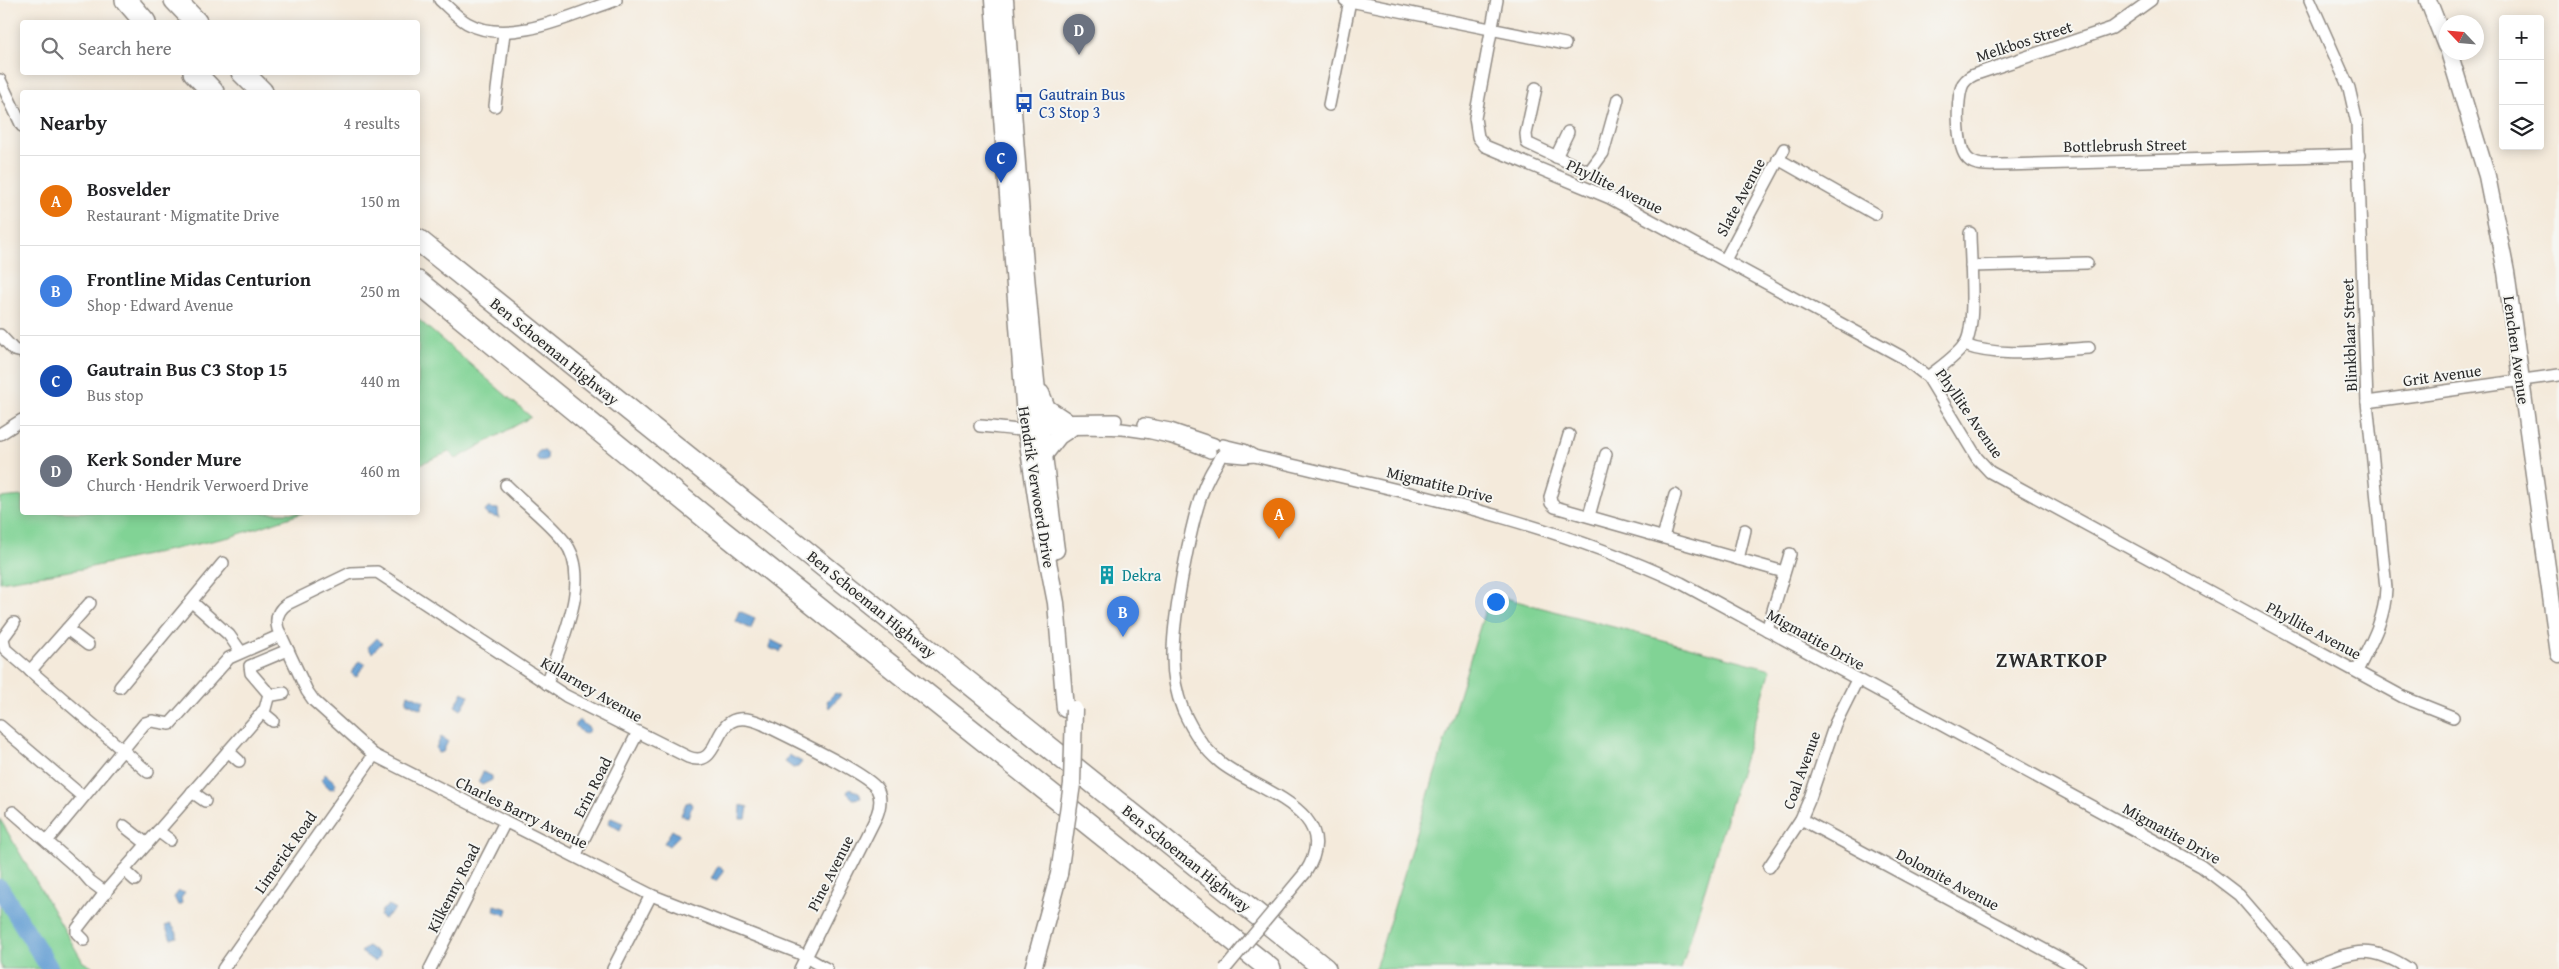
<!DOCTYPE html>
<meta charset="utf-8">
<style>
body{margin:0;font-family:"Gentium Book Plus",serif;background:#f6f6f6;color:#202124}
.controls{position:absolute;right:15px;top:15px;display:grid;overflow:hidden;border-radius:5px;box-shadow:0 2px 12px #0003}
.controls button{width:45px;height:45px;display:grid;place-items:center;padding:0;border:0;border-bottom:1px solid #e0e0e0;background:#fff;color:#202124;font:25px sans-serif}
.compass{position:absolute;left:2439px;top:15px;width:45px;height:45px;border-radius:50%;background:#fff;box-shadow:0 2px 12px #0003;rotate:296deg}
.you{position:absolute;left:1495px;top:601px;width:18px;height:18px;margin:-12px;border:4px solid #fff;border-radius:50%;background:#1a73e8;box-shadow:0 0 0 8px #1a73e833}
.badge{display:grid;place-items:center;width:32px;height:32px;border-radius:50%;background:#ea580c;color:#fff;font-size:16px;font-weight:700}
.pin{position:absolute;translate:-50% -41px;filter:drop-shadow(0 1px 2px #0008)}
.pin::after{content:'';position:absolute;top:26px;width:18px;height:15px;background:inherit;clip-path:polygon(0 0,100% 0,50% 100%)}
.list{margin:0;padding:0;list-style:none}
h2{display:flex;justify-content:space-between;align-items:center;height:65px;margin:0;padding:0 20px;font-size:21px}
h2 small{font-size:16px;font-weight:400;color:#757577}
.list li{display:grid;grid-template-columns:32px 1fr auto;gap:15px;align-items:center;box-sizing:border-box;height:90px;padding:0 20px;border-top:1px solid #e0e0e0}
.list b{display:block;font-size:19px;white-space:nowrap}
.list p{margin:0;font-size:16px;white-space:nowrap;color:#757577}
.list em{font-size:16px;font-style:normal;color:#757577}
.icon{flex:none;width:28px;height:28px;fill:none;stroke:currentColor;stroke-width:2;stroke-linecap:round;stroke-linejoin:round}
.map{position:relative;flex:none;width:2559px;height:969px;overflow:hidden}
.search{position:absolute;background:#fff;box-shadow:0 2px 12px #0003;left:20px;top:20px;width:400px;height:55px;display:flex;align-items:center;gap:12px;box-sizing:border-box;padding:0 18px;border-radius:5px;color:#757577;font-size:19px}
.panel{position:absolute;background:#fff;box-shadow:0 2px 12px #0003;left:20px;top:90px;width:400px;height:425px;border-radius:5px}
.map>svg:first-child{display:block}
.green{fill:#81d395;stroke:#567f60}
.water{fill:#649ed3;stroke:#48647f}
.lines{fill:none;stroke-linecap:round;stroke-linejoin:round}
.river{stroke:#649ed3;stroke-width:18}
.minor-casing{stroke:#908a83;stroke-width:14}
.secondary-casing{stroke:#908a83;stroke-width:19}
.motorway-casing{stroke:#908a83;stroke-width:24}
.minor{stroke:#fff;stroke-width:11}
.secondary{stroke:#fff;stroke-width:16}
.motorway{stroke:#fff;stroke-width:21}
.minor-bridge-casing{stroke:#908a83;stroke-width:14;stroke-linecap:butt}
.secondary-bridge-casing{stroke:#908a83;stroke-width:19;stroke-linecap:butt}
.minor-bridge{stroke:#fff;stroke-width:11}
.secondary-bridge{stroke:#fff;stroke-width:16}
.labels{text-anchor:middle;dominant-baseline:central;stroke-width:4;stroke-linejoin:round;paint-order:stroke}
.street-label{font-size:16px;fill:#2b2b2b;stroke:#f6f6f2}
.transit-label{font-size:16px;fill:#164399;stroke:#f6f6f2;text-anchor:start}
.culture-label{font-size:16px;fill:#0d838f;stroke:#f6f6f2;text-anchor:start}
.district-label{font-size:21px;font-weight:bold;letter-spacing:1px;fill:#2b2b2b;stroke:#f6f6f2}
</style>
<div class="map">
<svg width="2559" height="969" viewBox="0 0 2559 969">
<rect width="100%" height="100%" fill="#f6f6f2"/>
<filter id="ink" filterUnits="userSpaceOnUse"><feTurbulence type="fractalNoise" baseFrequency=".02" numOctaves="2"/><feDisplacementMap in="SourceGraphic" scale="10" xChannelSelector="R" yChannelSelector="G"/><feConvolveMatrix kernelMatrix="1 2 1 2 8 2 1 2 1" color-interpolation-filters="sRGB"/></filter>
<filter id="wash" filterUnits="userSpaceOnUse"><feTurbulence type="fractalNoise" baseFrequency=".0096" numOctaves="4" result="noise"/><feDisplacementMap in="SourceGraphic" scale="20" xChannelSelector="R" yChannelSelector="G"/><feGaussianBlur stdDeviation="1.12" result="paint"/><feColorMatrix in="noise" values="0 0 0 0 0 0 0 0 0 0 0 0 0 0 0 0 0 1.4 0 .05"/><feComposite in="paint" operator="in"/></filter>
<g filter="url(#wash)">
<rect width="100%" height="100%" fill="#f4eadb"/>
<!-- green -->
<g class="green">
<polygon points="418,319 531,417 456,459 449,452 418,465"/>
<polygon points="22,496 22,512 303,513 230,537 82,569 0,582 0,498"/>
<polygon points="1490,594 1771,669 1681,969 1375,969"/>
<polygon points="0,819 83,962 96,969 2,969 0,963"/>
</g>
<!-- water -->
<g class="water">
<circle cx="542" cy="456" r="5.5"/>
<polygon points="488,508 498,509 499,518 487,515 485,511"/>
<polygon points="739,611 755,618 751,629 735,621"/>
<polygon points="377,638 382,643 372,653 368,647"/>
<polygon points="771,640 783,646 780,652 769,648"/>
<polygon points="359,661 365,664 356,677 351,673"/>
<polygon points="463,692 469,696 461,710 455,706"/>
<polygon points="835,693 841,695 829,708 827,701"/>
<polygon points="408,694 424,701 421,709 406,702"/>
<polygon points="579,720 590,729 586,734 582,733 575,725"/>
<polygon points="441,737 448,741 443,752 438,753 436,748"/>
<polygon points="789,755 802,762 798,767 793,768 785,762"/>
<polygon points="483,772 492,776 492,780 482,785 478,782"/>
<polygon points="325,774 336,783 334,788 330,789 321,780"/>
<polygon points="849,789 859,792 861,798 853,799 847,793"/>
<polygon points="690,802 692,805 688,817 681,815 686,803"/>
<polygon points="741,805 748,807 746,819 740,819"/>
<polygon points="611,818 623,823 620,830 608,823"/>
<polygon points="672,830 680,835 669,846 664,843"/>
<polygon points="718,866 723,869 723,872 716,881 711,879"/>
<polygon points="179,891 185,893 181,898 182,903 178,905 174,897"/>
<polygon points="389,905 395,910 384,919 380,916 382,910"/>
<polygon points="495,905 508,909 506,915 494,911"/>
<polygon points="171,924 177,933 177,937 171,939 165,926"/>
<polygon points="368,946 378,953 379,958 375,962 361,952"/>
</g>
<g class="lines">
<!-- river -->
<polyline class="river" points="0,888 50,969"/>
</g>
</g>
<g filter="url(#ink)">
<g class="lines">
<!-- minor casing -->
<g class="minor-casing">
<g id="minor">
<path d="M 440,0 C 449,8 457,17 467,23 C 509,47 574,14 616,0"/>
<polyline points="1345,0 1565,44"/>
<polyline points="1497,0 1475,118 1478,137 1485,146 1610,198 1902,357 1928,377 1977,458 1990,472 2403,697 2453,717"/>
<path d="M 2151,0 L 2112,28 L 1979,73 C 1972,75 1967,78 1963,84 C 1956,98 1956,148 1968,159 C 1976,167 1991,165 2002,165 L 2359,155"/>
<path d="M 2310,0 L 2349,88 L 2357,123 L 2367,402 L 2386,588 C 2385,620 2371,643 2357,671"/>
<polyline points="0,80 22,126"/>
<polyline points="1536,88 1526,134 1527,143 1589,172 1603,153 1618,99"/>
<polyline points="1329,105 1350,1"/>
<polyline points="495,106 504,33"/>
<polyline points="1556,157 1568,132"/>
<polyline points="1778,159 1875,214"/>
<polyline points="1725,260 1784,149"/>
<polyline points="1971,266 2087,263"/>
<polyline points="0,335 14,350 22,352"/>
<path d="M 1964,345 C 2002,359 2050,350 2089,348"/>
<path d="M 1928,377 C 1940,367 1956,357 1965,344 C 1977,327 1970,257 1970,233"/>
<polyline points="2367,402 2559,375"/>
<polyline points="1035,421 1116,420"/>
<polyline points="1144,424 1170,429 1214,444"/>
<path d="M 980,426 C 996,427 1011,430 1026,430 C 1096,428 1144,422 1210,452"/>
<polyline points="0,434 22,420"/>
<polyline points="1569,435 1550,497 1551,503 1555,507 1784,572"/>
<path d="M 1223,445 L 1244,450 L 1254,456 C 1399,491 1545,519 1681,583 L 2201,866 L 2239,895 L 2303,969"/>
<polyline points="1223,455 1244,457 1254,456"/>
<path d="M 1220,457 C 1217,464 1212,470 1209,477 C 1192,507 1172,622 1173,658 C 1173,676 1176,693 1183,710 C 1191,728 1204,749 1220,762 C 1253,790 1347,810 1305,873"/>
<path d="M 506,485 C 524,503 547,520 564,541 C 594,578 560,644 547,684"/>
<polyline points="1589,516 1606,454"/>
<polyline points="1663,537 1675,495"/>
<polyline points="1738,559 1745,530"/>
<polyline points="192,602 229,635 241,652"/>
<polyline points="14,623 3,638 5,649 148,772"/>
<polyline points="67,629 88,645"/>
<polyline points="1767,630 1790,554"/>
<polyline points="30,671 90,603"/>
<polyline points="120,687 223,563"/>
<polyline points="267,691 273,695 284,693"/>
<polyline points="262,712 273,721"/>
<polyline points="0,726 82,796"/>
<polyline points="228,751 239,761"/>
<polyline points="192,792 205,801"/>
<polyline points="13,812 84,874 90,881 106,893"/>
<polyline points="1801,819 2080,969"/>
<polyline points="124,826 147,844"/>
<polyline points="158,831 170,840"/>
<polyline points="47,841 145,723 152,721 170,724 229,658 281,635"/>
<polyline points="575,856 637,734"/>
<polyline points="1769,867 1801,819 1810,798 1835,724 1857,680"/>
<polyline points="124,870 135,880"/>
<polyline points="84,940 77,933 77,929 111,885 265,709 269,694 251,673 250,666 288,650"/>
<polyline points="223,969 374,755"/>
<polyline points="430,969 505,822"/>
<polyline points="613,969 651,895"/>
<path d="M 800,969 L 877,815 C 880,807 882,798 877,789 C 867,773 784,735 763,724 C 706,699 727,772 688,757 L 566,696 L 377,572 L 351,573 L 287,604 C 278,610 275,618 278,629 L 307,691 L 314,701 L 374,755 L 651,895 L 799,953 C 808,958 817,964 827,969"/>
<path d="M 2308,969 C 2350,953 2367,941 2409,969"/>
</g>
</g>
<!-- secondary casing -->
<g class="secondary-casing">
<g id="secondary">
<polyline points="993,0 1026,430 1039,516 1056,603 1065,709"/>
<path d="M 1005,0 C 1018,184 1031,368 1056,550"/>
<polyline points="2428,0 2446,46"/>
<polyline points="2449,52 2487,176 2506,272 2559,654"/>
<polyline points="1041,393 1047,408 1065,420"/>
<polyline points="1044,455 1059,436 1071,428"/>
<polyline points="1033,969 1059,874"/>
</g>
</g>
<!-- motorway casing -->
<g class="motorway-casing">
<g id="motorway">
<polyline points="126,0 145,22"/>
<polyline points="175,0 196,22"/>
<polyline points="194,72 213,92"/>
<polyline points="242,72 262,92"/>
<polyline points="418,240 1325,969"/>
<polyline points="418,282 723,532 1270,969"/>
</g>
</g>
<!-- minor -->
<use href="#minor" class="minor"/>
<!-- secondary -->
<use href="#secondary" class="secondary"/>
<!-- motorway -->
<use href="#motorway" class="motorway"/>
<!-- minor-bridge casing -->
<g class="minor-bridge-casing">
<polyline id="minor-bridge" points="1225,969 1305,873"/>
</g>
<!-- secondary-bridge casing -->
<g class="secondary-bridge-casing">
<polyline id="secondary-bridge" points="1059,874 1072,784 1074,709"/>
</g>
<!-- minor-bridge -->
<use href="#minor-bridge" class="minor-bridge"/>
<!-- secondary-bridge -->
<use href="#secondary-bridge" class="secondary-bridge"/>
</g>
</g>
<!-- icons -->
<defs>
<g id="bus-bare" transform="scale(1.5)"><path d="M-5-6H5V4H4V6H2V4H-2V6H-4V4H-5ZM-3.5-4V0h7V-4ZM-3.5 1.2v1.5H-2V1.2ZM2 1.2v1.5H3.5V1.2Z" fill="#1a4fb4" stroke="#f6f6f2" stroke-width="2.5" paint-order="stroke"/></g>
<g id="building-bare" transform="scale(1.5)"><path d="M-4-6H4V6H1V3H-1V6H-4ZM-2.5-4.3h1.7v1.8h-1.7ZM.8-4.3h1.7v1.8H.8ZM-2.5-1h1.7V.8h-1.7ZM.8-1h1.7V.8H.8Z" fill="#0f9aa8" stroke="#f6f6f2" stroke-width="2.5" paint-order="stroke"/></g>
</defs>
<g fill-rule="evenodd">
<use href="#bus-bare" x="1024" y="103"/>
<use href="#building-bare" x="1107" y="575"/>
</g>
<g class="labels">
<!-- street labels -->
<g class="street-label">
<text transform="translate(2024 41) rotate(-18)">Melkbos Street</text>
<text transform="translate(2125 145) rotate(-1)">Bottlebrush Street</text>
<text transform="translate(1615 186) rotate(26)">Phyllite Avenue</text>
<text transform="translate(1740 197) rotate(-62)">Slate Avenue</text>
<text transform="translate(2349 335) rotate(-92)">Blinkblaar Street</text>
<text transform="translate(2517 350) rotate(82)">Lenchen Avenue</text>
<text transform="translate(555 351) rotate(39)">Ben Schoeman Highway</text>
<text transform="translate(2442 375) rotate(-8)">Grit Avenue</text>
<text transform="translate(1970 413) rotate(55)">Phyllite Avenue</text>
<text transform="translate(1440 484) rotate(14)">Migmatite Drive</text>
<text transform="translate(1037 487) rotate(81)">Hendrik Verwoerd Drive</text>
<text transform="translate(872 604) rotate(39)">Ben Schoeman Highway</text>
<text transform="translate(2314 630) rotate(28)">Phyllite Avenue</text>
<text transform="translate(1816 639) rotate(29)">Migmatite Drive</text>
<text transform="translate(592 689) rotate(30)">Killarney Avenue</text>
<text transform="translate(1801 770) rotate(-70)">Coal Avenue</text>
<text transform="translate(592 787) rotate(-63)">Erin Road</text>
<text transform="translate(522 812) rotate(26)">Charles Barry Avenue</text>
<text transform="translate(2172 833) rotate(29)">Migmatite Drive</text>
<text transform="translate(285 852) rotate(-55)">Limerick Road</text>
<text transform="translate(1187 858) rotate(39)">Ben Schoeman Highway</text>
<text transform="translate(830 873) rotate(-63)">Pine Avenue</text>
<text transform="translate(1948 879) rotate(28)">Dolomite Avenue</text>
<text transform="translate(453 888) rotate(-63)">Kilkenny Road</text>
</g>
<!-- transit labels -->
<g class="transit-label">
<text x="1039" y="94">Gautrain Bus<tspan x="1039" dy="18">C3 Stop 3</tspan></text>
</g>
<!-- culture labels -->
<g class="culture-label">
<text x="1122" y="575">Dekra</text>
</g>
<!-- district labels -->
<g class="district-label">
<text x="2052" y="659">ZWARTKOP</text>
</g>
</g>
</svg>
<div class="controls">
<button>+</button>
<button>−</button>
<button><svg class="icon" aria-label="layers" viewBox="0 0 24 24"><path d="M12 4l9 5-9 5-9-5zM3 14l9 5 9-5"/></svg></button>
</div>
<svg class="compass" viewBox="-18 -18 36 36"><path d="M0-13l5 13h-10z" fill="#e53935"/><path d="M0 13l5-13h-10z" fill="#757577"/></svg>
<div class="you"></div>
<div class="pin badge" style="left:1279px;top:539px;background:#e8710a">A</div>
<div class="pin badge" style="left:1123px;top:637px;background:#3f7fe0">B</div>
<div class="pin badge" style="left:1001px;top:183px;background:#1a4fb4">C</div>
<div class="pin badge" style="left:1079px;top:55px;background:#6b7280">D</div>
<div class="search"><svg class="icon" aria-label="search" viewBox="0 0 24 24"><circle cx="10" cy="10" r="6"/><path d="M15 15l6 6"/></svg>Search here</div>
<section class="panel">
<h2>Nearby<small>4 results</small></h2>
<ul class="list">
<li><span class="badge" style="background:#e8710a">A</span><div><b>Bosvelder</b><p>Restaurant · Migmatite Drive</p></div><em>150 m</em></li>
<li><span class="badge" style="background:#3f7fe0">B</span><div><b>Frontline Midas Centurion</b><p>Shop · Edward Avenue</p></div><em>250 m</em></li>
<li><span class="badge" style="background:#1a4fb4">C</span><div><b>Gautrain Bus C3 Stop 15</b><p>Bus stop</p></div><em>440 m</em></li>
<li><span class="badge" style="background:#6b7280">D</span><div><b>Kerk Sonder Mure</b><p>Church · Hendrik Verwoerd Drive</p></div><em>460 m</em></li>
</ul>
</section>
</div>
